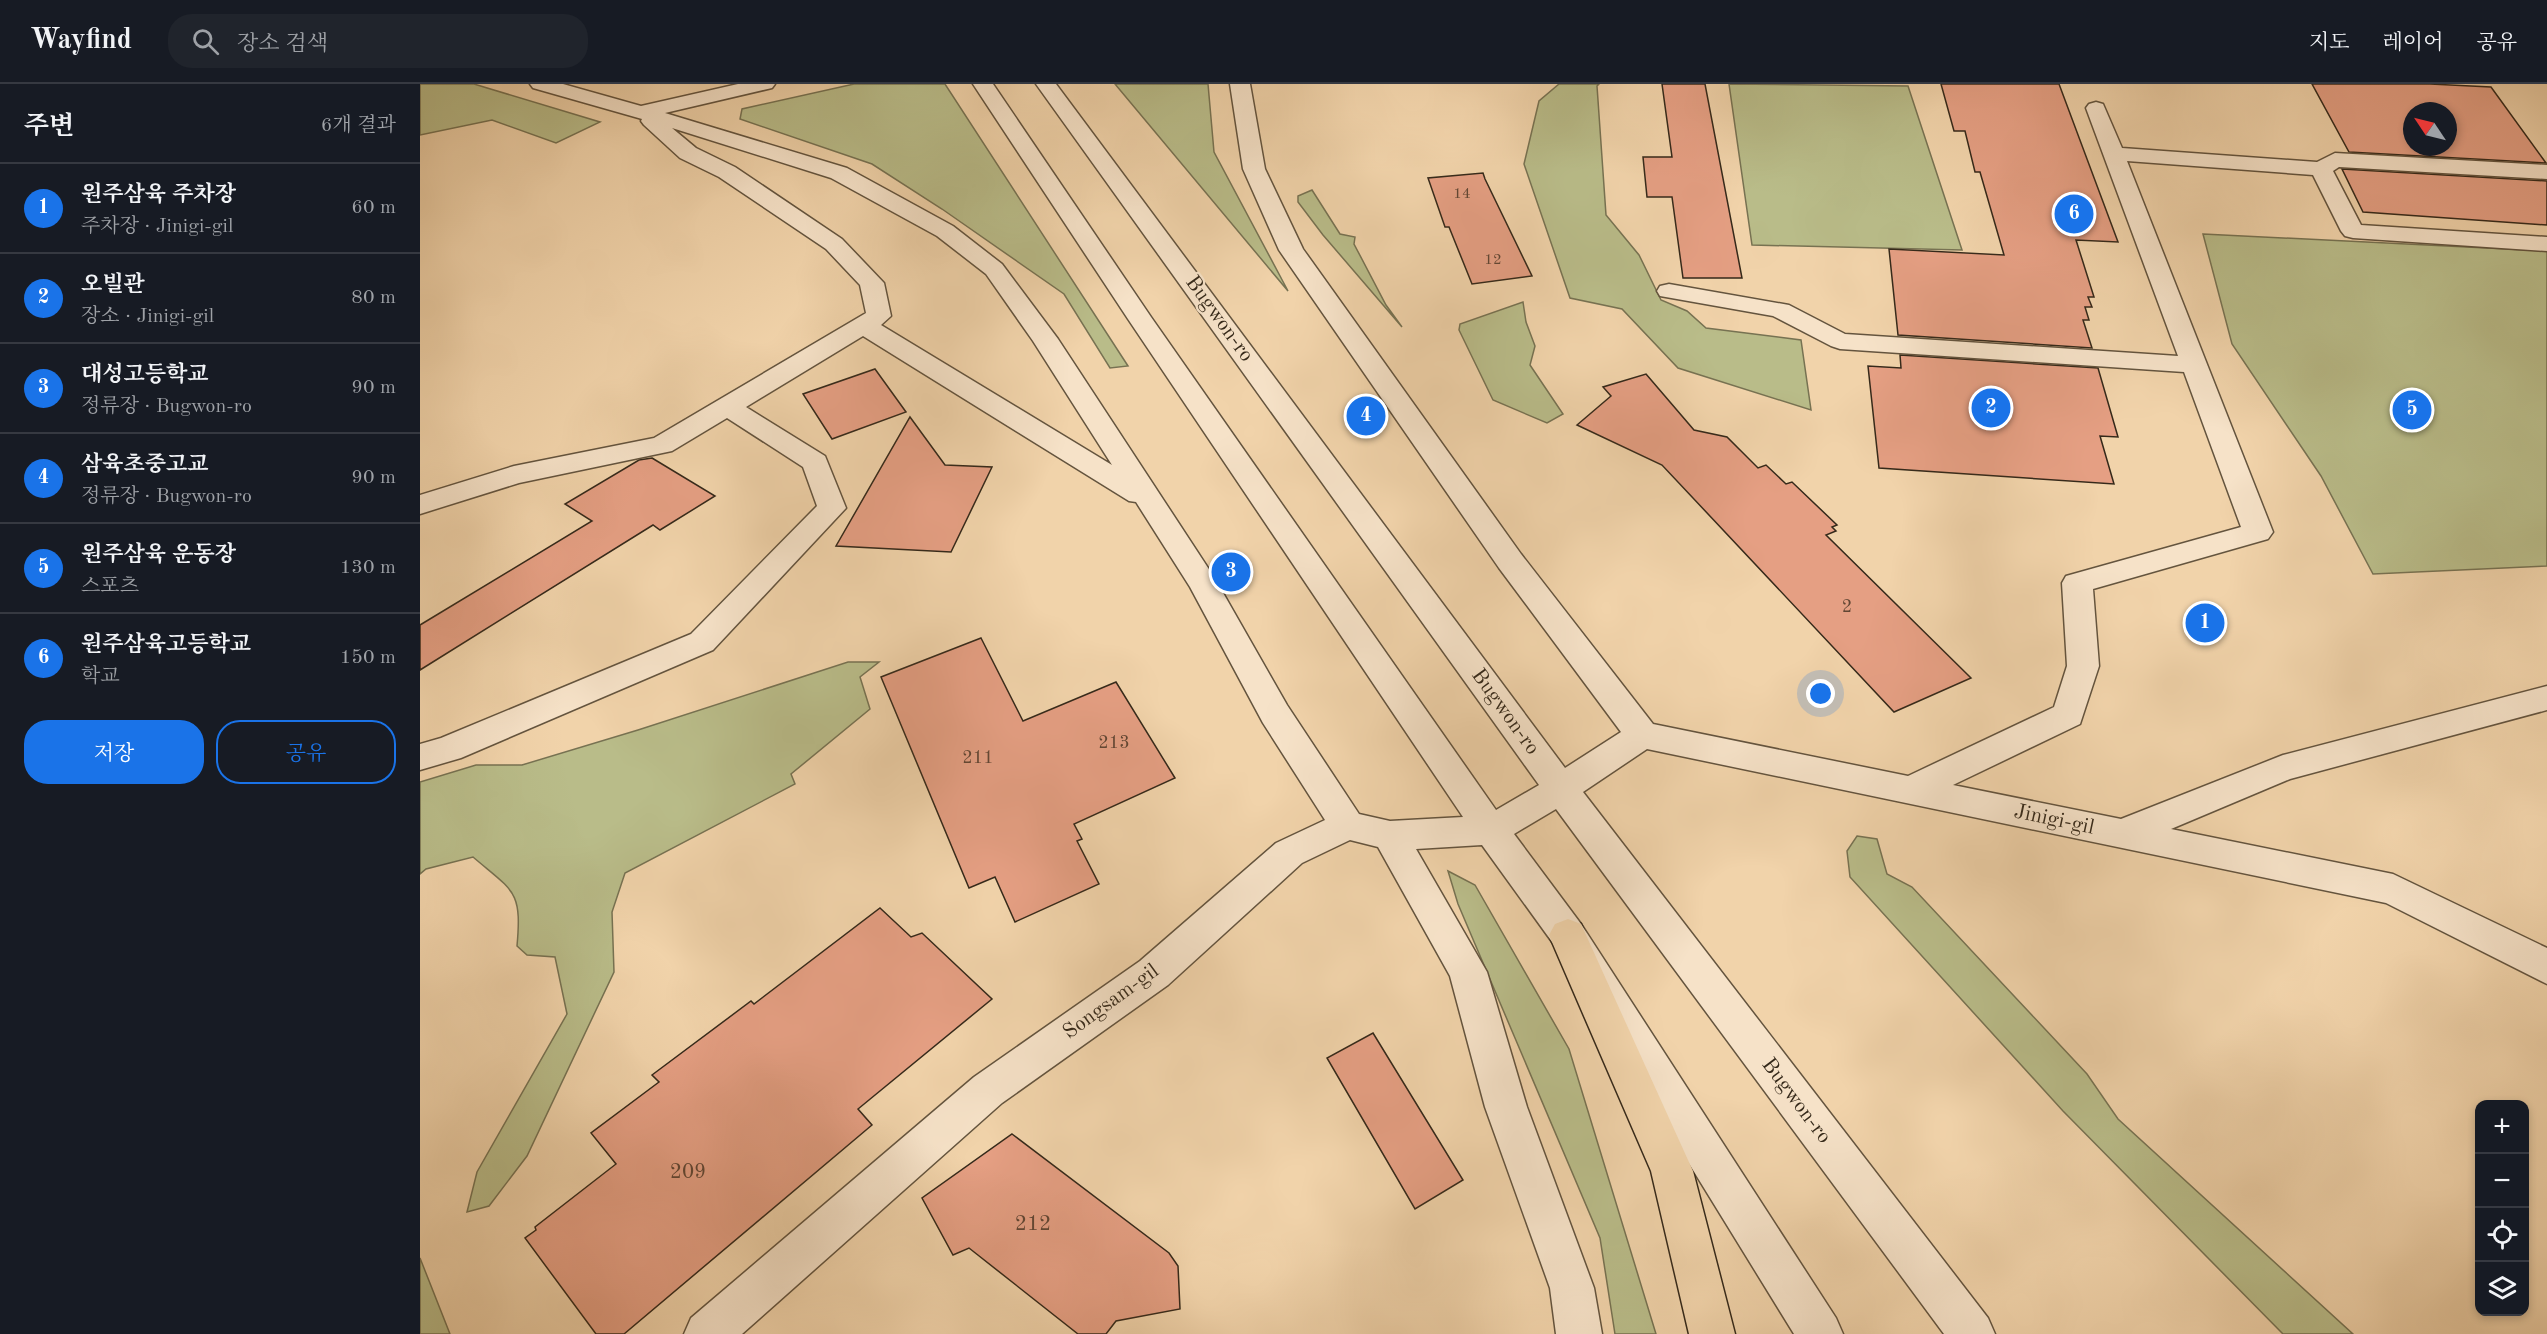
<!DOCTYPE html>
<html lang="ko">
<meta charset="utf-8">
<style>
body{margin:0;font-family:"Old Standard TT","Noto Serif KR",serif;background:#20242c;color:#f1f3f6}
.controls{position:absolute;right:18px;bottom:18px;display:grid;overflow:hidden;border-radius:12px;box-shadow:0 3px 9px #0003}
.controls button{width:54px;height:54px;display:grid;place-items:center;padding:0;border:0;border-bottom:2px solid #363941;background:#171b24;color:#f1f3f6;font:30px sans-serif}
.compass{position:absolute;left:1983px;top:18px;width:54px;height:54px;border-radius:50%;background:#171b24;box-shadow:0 3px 9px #0003;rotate:305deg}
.you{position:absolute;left:1401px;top:610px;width:21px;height:21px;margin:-15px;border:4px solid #fff;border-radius:50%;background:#1a73e8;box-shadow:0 0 0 9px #1a73e833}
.badge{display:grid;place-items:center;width:39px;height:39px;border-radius:50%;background:#1a73e8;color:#fff;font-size:20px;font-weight:700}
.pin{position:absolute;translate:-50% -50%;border:3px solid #fff;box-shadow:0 2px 6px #0006}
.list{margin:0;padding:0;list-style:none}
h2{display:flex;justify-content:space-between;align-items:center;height:78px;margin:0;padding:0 24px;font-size:26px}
h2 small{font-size:20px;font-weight:400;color:#9ea1a6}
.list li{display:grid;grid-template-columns:39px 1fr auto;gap:18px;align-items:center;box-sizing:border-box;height:90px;padding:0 24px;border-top:2px solid #363941}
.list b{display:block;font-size:22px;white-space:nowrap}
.list p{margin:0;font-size:20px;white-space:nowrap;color:#9ea1a6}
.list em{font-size:20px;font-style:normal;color:#9ea1a6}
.actions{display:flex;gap:12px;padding:18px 24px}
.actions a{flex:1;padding:14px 0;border:2px solid #1a73e8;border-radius:24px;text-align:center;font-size:21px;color:#1a73e8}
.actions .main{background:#1a73e8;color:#fff}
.icon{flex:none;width:33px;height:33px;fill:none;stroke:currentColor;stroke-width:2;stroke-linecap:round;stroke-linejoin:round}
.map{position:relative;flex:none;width:2127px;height:1250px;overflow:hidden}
header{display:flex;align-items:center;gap:36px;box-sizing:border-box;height:84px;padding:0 30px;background:#171b24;border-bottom:2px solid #363941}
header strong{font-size:28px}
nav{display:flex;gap:33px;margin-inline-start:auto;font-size:21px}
.search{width:420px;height:54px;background:#20242c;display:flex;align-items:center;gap:15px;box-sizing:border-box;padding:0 21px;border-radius:24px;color:#9ea1a6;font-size:22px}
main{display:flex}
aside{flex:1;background:#171b24}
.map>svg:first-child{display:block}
.green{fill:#b9bc89;stroke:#777252;stroke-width:1.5}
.building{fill:#e59f83;stroke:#35291a;stroke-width:1.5;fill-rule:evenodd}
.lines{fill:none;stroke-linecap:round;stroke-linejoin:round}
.minor-casing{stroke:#64543e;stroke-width:3}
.highway-casing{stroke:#35291a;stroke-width:3}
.minor{fill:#f6e2c8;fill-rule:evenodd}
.highway{fill:#f1d3aa;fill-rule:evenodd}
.labels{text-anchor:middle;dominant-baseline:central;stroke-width:4.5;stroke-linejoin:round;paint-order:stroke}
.far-number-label{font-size:15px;fill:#614634}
.number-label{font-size:18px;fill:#614634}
.street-label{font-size:21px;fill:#35291a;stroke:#f6e2c8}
.near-number-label{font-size:21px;fill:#614634}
</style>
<header>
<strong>Wayfind</strong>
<div class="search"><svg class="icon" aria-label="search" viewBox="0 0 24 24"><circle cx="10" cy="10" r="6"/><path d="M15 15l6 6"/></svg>장소 검색</div>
<nav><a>지도</a><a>레이어</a><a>공유</a></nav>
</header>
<main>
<aside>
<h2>주변<small>6개 결과</small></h2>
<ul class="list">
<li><span class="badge">1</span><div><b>원주삼육 주차장</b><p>주차장 · Jinigi-gil</p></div><em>60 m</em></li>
<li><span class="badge">2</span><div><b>오빌관</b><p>장소 · Jinigi-gil</p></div><em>80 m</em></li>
<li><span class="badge">3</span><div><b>대성고등학교</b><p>정류장 · Bugwon-ro</p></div><em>90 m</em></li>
<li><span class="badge">4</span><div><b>삼육초중고교</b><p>정류장 · Bugwon-ro</p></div><em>90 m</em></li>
<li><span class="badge">5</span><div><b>원주삼육 운동장</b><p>스포츠</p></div><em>130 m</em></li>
<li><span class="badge">6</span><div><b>원주삼육고등학교</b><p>학교</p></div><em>150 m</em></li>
</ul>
<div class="actions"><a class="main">저장</a><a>공유</a></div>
</aside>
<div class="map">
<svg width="2127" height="1250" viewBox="0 0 2127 1250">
<rect width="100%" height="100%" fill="#f1d3aa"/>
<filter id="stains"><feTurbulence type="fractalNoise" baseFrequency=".00333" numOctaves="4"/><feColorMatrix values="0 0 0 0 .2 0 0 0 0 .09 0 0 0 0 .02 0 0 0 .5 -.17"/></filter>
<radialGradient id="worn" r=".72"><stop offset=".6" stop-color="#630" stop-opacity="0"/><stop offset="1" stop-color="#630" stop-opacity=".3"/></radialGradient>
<!-- green -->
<g class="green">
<polygon points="0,0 54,0 180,38 136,59 72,36 0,51"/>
<polygon points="434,0 525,0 708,282 690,284 644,210 522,125 452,80 320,35 322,25"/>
<polygon points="695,0 788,0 794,68 868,207"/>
<polygon points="1139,0 1179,0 1177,2 1186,131 1219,171 1241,216 1267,227 1286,244 1381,256 1391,326 1258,284 1202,225 1150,214 1104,80 1119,17"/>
<polygon points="1309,0 1488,2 1542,166 1332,161"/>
<polygon points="892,106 920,150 935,153 934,160 966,221 982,243 903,151 878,118 878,112"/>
<polygon points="1783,150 2127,167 2127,482 1953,490 1901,392 1812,260"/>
<polygon points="1103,218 1106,238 1115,262 1110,281 1143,330 1127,339 1073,316 1039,246 1040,240"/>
<path d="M 428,578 L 459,578 L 440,593 L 450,625 L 371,690 L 375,700 L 205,789 L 192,828 L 194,888 L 107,1072 L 69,1122 L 47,1128 L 57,1088 L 147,930 L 135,873 L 107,871 L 97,862 C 102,806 94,808 53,773 L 6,785 L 0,790 L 0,698 L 56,681 L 102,681 L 218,646 Z"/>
<polygon points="1437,752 1457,755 1467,790 1492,803 1667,990 1698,1035 1933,1250 1863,1250 1643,1027 1430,793 1427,767"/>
<polygon points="1028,787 1055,801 1149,965 1236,1250 1195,1250 1180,1154 1038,820"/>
<polygon points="0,1174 30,1250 0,1250"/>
</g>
<!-- building -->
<g class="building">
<polygon points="1242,0 1285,0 1322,194 1263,194 1252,113 1227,113 1223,73 1252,73"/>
<polygon points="1521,0 1639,0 1698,158 1656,156 1674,213 1668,213 1672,223 1665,223 1669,236 1663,236 1672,264 1478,251 1469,165 1584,171 1560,88 1555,88 1545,47 1534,47"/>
<path d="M 1892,0 L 2010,0 L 2071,3 L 2126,79 L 1929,68 ZM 1992,27 L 2028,27 L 2028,63 L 1992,63 Z"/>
<polygon points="1922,85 2127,97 2127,141 1943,128"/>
<polygon points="1063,89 1065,95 1112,192 1052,200 1029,143 1025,143 1008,94"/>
<polygon points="1480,271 1678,284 1698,353 1680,352 1694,400 1459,384 1448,282 1481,284"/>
<polygon points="455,285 486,328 412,355 383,310"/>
<polygon points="1226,290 1274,346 1307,353 1338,384 1346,381 1366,400 1372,398 1417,441 1412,443 1416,447 1406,451 1551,594 1474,628 1242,381 1157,341 1191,312 1183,303"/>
<polygon points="490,333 525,381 572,383 531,468 416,462"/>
<polygon points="232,374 295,412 240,446 233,441 0,586 0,541 172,437 145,420 219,376"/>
<polygon points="561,554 603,637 696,598 755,694 654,740 662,755 657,757 679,800 595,838 575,793 549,804 461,593"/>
<polygon points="460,824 491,853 502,849 572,915 438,1025 452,1041 204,1250 176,1250 105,1154 116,1146 115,1143 196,1080 171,1049 239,998 232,991 331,917 334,920"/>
<polygon points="953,949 1043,1096 995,1125 907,974"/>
<polygon points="592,1050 749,1169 758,1182 760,1225 696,1237 686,1250 658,1250 549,1164 533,1171 502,1114"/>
</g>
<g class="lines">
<!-- minor casing -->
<g class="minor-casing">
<path id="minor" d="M 110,0 L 143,0 L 221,22 L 318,0 L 355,0 L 352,4 L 245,29 L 427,84 L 533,142 L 582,180 L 638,255 L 794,493 L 867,621 L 939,730 L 970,737 L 1043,733 L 708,235 L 553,0 L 573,0 L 731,233 L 1076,726 L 1119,701 L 616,0 L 636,0 L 1145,684 L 1201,648 L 1079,484 L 859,166 L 823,85 L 810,0 L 830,0 L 845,85 L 883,165 L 1101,470 L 1233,640 L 1488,692 L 1634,623 L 1647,582 L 1642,499 L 1646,492 L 1821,443 L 1764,288 L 1420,265 L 1411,262 L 1353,232 L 1240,212 L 1237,207 L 1240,202 L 1249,200 L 1369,221 L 1425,250 L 1758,272 L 1666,24 L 1669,20 L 1676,18 L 1683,20 L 1702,64 L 1897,78 L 1915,69 L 2127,81 L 2127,95 L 1919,83 L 1913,87 L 1941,141 L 2127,153 L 2127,167 L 1933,154 L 1925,152 L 1921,147 L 1893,91 L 1707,77 L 1853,448 L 1848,455 L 1673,505 L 1679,582 L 1660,640 L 1533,701 L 1701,735 L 1863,671 L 2127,602 L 2127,626 L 1870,695 L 1751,745 L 1973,790 L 2127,864 L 2127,900 L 1966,819 L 1227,665 L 1163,708 L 1568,1234 L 1575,1250 L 1524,1250 L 1136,725 L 1094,750 L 1161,840 L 1416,1234 L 1423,1250 L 1374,1250 L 1135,862 L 1062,761 L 996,765 L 1067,888 L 1107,1023 L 1174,1204 L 1182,1250 L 1136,1250 L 1130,1204 L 1065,1023 L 1030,892 L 958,763 L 930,756 L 882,779 L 748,901 L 582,1019 L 322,1250 L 264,1250 L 271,1234 L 554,993 L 720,877 L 856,759 L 905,736 L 843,639 L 770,503 L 716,418 L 709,417 L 443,252 L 326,323 L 405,372 L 426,424 L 293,566 L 41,674 L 0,686 L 0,660 L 21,654 L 271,550 L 397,422 L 383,383 L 307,334 L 252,367 L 99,399 L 0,430 L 0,411 L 94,382 L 234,354 L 446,229 L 440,201 L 406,165 L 299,93 L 260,74 L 224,41 L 221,37 L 222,35 L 113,4 ZM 252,44 L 411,94 L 517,152 L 566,190 L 613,257 L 692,381 L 461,241 L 471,232 L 464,199 L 422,155 L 315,83 L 276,64 Z"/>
</g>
<!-- highway casing -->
<g class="highway-casing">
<polygon id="highway" points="1148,835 1161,840 1273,1087 1315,1250 1269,1250 1231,1087 1129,851 1135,840"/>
</g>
<!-- minor -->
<use href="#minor" class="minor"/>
<!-- highway -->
<use href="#highway" class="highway"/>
</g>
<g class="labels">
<!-- far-number labels -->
<g class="far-number-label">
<text x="1042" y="110">14</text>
<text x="1073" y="176">12</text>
</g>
<!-- number labels -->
<g class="number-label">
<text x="1427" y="523">2</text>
<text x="694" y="659">213</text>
<text x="558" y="674">211</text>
</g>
<!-- street labels -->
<g class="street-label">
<text transform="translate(799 235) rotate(54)">Bugwon-ro</text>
<text transform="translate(1085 628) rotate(54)">Bugwon-ro</text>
<text transform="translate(1634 736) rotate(12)">Jinigi-gil</text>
<text transform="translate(691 918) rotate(-36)">Songsam-gil</text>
<text transform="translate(1376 1017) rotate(53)">Bugwon-ro</text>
</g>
<!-- near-number labels -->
<g class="near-number-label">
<text x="268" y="1088">209</text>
<text x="613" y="1140">212</text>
</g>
</g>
<rect width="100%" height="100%" filter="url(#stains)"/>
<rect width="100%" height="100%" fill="url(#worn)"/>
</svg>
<div class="controls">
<button>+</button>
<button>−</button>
<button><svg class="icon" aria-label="locate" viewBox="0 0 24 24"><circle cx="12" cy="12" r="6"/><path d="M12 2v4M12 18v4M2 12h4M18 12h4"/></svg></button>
<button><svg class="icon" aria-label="layers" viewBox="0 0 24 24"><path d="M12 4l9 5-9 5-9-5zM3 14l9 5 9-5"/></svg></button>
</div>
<svg class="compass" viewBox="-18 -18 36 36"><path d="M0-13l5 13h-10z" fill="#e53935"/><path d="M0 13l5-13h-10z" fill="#9ea1a6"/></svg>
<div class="you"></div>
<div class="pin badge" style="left:1785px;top:539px">1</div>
<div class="pin badge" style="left:1571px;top:324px">2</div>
<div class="pin badge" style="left:811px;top:488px">3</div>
<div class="pin badge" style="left:946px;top:332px">4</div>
<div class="pin badge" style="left:1992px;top:326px">5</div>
<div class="pin badge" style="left:1654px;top:130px">6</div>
</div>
</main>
